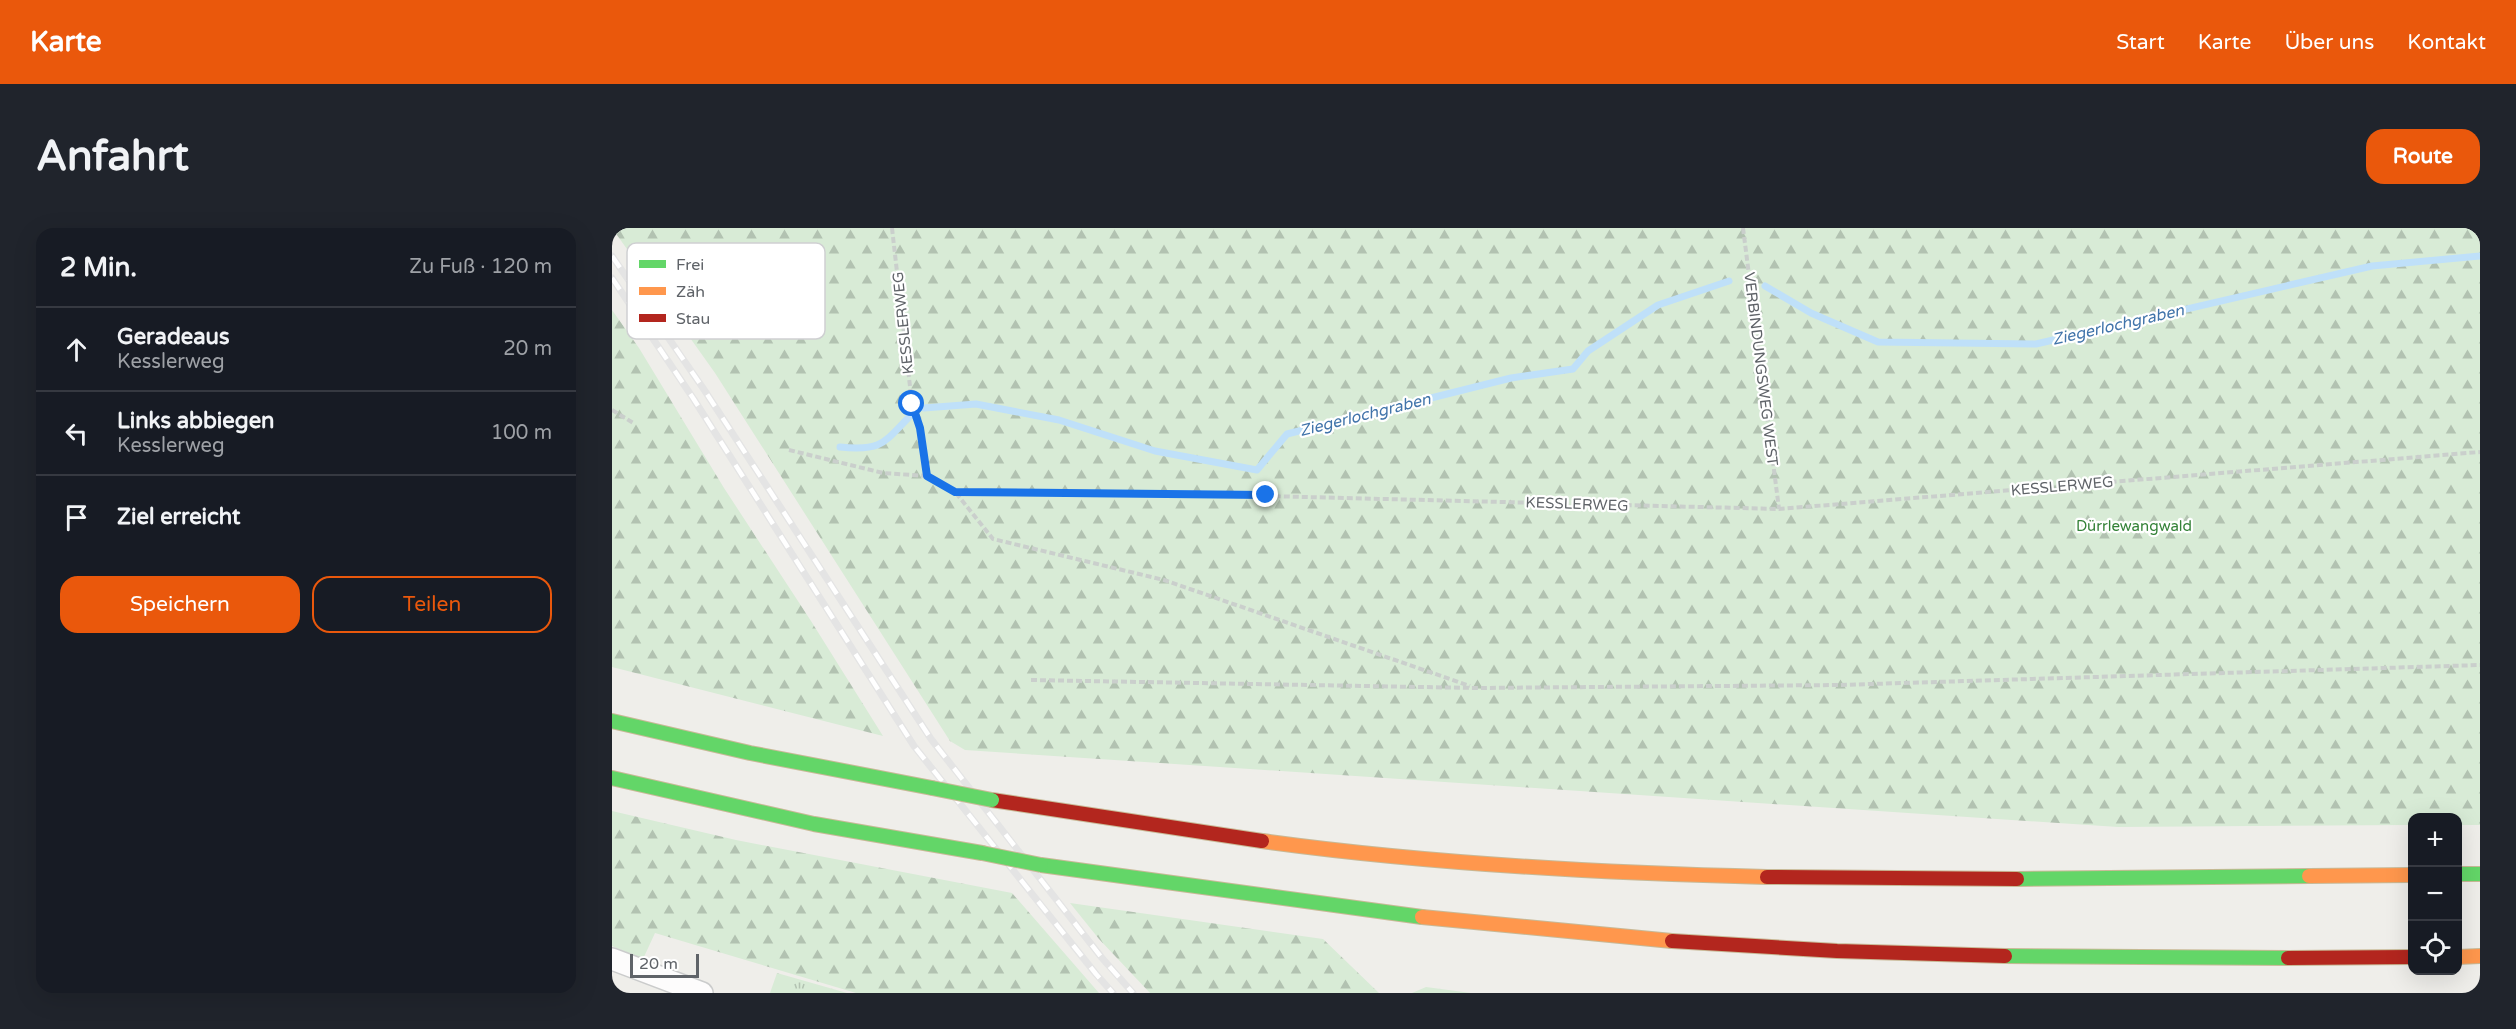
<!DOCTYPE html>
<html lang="de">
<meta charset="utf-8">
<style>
body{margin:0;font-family:"Varela Round",sans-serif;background:#20242c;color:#f1f3f6}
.controls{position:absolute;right:18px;bottom:18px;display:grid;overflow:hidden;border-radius:12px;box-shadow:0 6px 24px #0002}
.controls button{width:54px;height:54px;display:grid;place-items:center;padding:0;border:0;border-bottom:2px solid #363941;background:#171b24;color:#f1f3f6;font:30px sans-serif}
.scale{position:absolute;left:18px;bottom:15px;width:69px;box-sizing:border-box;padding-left:6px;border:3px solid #5f6368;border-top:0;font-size:16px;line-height:21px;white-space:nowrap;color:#5f6368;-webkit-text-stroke:4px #fff;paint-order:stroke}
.stop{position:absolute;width:18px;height:18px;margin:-14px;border:4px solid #1a73e8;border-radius:50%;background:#fff}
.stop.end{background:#1a73e8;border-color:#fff;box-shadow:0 2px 6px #0008}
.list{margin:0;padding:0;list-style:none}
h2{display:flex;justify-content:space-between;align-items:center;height:78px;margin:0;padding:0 24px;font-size:26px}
h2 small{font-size:20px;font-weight:400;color:#9ea1a6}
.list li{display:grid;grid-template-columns:39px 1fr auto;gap:18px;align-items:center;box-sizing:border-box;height:84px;padding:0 24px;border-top:2px solid #363941}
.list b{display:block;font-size:22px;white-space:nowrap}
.list p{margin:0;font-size:20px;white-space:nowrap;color:#9ea1a6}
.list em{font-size:20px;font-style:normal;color:#9ea1a6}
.actions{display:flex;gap:12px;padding:18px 24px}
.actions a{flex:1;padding:14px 0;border:2px solid #ea580c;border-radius:18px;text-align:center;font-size:21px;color:#ea580c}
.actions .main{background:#ea580c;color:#fff}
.icon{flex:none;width:33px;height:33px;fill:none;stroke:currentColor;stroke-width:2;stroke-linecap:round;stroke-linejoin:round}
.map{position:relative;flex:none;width:1868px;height:765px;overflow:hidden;border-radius:18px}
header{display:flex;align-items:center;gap:36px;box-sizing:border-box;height:84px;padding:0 30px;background:#ea580c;color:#fff}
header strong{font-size:28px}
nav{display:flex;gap:33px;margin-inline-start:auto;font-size:21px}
.intro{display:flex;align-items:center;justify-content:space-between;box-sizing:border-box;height:144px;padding:0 36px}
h1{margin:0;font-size:42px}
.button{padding:15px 27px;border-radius:18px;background:#ea580c;color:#fff;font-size:21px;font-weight:700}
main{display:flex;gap:36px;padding:0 36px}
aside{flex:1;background:#171b24;border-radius:18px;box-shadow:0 6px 24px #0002}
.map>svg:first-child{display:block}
.forest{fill:url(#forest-firs)}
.park{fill:url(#park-tufts)}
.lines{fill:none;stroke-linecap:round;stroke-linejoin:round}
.stream{stroke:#bfe0f9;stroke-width:7}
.street-casing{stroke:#cbcccc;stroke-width:24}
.fast-casing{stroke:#c8b996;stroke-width:16}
.slow-casing{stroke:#c8b996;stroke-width:16}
.jam-casing{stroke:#c8b996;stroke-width:16}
.path{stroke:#cacfcc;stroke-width:4;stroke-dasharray:6 3;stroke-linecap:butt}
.street{stroke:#fdfcfc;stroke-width:21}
.fast{stroke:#63d668;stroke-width:14}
.slow{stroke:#ff974d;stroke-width:14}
.jam{stroke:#b3261e;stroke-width:14}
.rail-casing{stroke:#e4e4e4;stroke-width:7}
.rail{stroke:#fff;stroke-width:4.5;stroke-dasharray:14;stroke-linecap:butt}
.fast-bridge-casing{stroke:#c8b996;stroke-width:16;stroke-linecap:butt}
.fast-bridge{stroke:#63d668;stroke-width:14}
.route{stroke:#1a73e8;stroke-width:8}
.labels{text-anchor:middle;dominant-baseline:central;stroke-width:4.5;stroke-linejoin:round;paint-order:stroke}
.street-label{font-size:15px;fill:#5f6368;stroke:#fff}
.park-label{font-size:15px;fill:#348238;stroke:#fff}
.water-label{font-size:16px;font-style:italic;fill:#4174aa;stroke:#fff}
.key{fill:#fff;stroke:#cfd0d2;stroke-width:1.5}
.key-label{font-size:16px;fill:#5f6368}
</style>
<header>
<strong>Karte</strong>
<nav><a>Start</a><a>Karte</a><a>Über uns</a><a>Kontakt</a></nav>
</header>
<div class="intro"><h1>Anfahrt</h1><a class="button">Route</a></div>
<main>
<aside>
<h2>2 Min.<small>Zu Fuß · 120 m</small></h2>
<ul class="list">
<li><svg class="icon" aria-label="ahead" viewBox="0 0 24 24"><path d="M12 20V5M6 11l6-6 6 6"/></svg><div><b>Geradeaus</b><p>Kesslerweg</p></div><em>20 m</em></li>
<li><svg class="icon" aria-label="left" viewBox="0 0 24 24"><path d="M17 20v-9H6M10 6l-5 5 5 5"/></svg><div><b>Links abbiegen</b><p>Kesslerweg</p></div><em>100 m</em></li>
<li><svg class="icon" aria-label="arrive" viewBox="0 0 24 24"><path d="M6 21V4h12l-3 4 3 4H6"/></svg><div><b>Ziel erreicht</b></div></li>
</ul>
<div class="actions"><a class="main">Speichern</a><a>Teilen</a></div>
</aside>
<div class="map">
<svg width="1868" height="765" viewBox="0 0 1868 765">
<defs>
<pattern id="forest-firs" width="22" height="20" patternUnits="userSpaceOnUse" patternTransform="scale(1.5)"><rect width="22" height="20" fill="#d8ebd6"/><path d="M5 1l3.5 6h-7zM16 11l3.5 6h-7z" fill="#b2c2b1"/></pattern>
<pattern id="park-tufts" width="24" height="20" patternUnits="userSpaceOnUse" patternTransform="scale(1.5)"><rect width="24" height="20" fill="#d8ebd6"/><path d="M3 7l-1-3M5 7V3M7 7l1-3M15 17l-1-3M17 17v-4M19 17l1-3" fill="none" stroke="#b2c2b1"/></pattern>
</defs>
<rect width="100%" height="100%" fill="#efeeea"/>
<!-- forest -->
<g class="forest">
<polygon points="0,0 1868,0 1868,597 1846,597 1846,590 1800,590 1800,597 1506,599 353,522 338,513 103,145"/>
<polygon points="0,82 27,120 112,260 199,393 271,508 0,439"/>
<polygon points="0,583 124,612 400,665 487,765 244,765 43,705 31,731 0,718"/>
<polygon points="458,675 711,711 767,765 538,765 487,711"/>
<polygon points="814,759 859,765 800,765"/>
</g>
<!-- park -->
<polygon class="park" points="165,745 235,765 158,765"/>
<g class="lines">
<!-- stream -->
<g class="stream">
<polyline points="1153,58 1199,85 1266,114 1424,116 1760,38 1868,28"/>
<polyline points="312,180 364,176 447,192 543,223 645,242 675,206 899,150 961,141 976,123 1046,77 1117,53"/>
<path d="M 228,219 C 269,223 271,216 298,188"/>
</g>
<!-- street casing -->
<g class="street-casing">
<polyline id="street" points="0,731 90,765"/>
</g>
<!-- fast casing -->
<g class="fast-casing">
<g id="fast">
<polyline points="0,493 138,525 320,560"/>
<polyline points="0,550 202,596 370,625"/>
<polyline points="429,637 810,689"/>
<polyline points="1846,646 1868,646"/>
<polyline points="1405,651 1697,648"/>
<polyline points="1393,728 1676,730"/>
</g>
</g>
<!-- slow casing -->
<g class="slow-casing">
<g id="slow">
<path d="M 650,613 C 817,636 986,645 1155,649"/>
<polyline points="1697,648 1800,647"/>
<polyline points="810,689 1060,713"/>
<polyline points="1846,729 1868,728"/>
</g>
</g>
<!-- jam casing -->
<g class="jam-casing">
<g id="jam">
<polyline points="380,572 650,613"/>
<polyline points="1155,649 1405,651"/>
<polyline points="1060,713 1225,723 1393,728"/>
<polyline points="1676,730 1800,729"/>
</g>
</g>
<!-- path -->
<g class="path">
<polyline points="280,0 300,176 308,200 315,248 343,264 654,268 1167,281 1868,224"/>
<polyline points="1131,0 1167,281"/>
<polyline points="0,182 23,196"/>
<polyline points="177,222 271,245 315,248"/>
<polyline points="344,265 381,311 552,352 858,458"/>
<polyline points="419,452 864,460 1227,457 1868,437"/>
</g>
<!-- street -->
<use href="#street" class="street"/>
<!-- fast -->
<use href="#fast" class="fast"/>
<!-- slow -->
<use href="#slow" class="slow"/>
<!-- jam -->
<use href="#jam" class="jam"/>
<!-- rail casing -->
<g class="rail-casing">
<g id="rail">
<polyline points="0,28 93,163 319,511 490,730 521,765"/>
<polyline points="0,50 81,170 302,518 484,746 501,765"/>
</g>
</g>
<!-- rail -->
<use href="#rail" class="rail"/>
<!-- fast-bridge casing -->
<g class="fast-bridge-casing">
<g id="fast-bridge">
<polyline points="320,560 380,572"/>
<polyline points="370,625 429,637"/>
</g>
</g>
<!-- fast-bridge -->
<use href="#fast-bridge" class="fast-bridge"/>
</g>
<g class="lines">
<!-- route -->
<polyline class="route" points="300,176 308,200 315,248 343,264 654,267"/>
</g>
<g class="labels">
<!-- street labels -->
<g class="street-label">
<text transform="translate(291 95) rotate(-96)">KESSLERWEG</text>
<text transform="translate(1149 141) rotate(83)">VERBINDUNGSWEG WEST</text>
<text transform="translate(1450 258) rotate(-5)">KESSLERWEG</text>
<text transform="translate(965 276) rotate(2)">KESSLERWEG</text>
</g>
<!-- park labels -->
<g class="park-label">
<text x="1522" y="298">Dürrlewangwald</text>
</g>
<!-- water labels -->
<g class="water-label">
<text transform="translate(1506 97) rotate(-13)">Ziegerlochgraben</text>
<text transform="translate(753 187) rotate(-14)">Ziegerlochgraben</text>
</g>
</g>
<!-- legend -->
<rect x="15" y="15" width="198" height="96" rx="9" class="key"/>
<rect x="27" y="32" width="27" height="8" fill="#63d668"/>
<rect x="27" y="59" width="27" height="8" fill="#ff974d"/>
<rect x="27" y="86" width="27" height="8" fill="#b3261e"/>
<g class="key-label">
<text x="64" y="42">Frei</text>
<text x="64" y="69">Zäh</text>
<text x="64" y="96">Stau</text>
</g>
</svg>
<div class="controls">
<button>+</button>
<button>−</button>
<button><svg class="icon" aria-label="locate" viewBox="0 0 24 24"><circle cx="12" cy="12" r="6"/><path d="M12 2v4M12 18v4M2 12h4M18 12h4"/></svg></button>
</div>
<div class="scale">20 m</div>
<div class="stop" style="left:300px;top:176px"></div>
<div class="stop end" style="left:654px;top:267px"></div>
</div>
</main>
